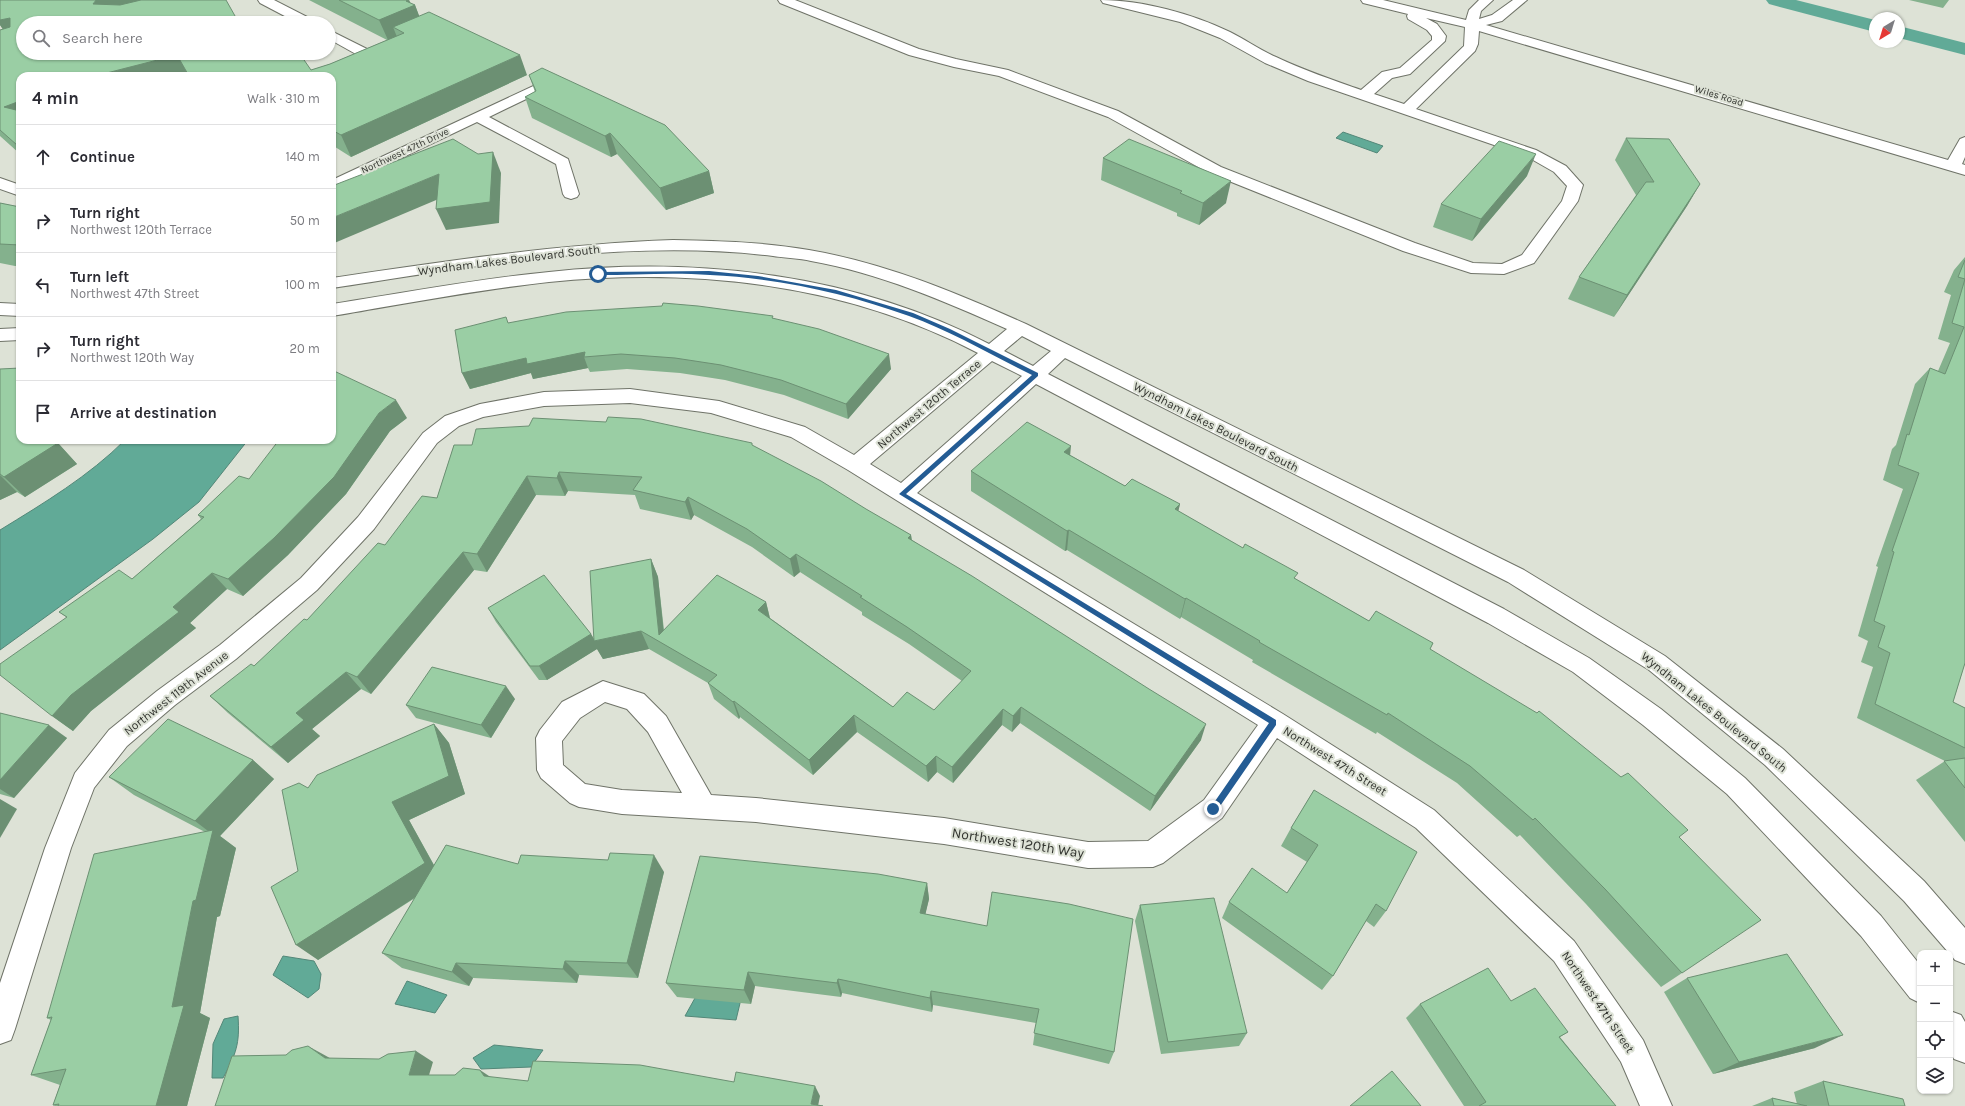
<!DOCTYPE html>
<meta charset="utf-8">
<style>
body{margin:0;font-family:Karla,sans-serif;background:#f7f7f7;color:#2b2b33}
.controls{position:absolute;right:12px;bottom:12px;display:grid;overflow:hidden;border-radius:8px;box-shadow:0 1px 3px #0004}
.controls button{width:36px;height:36px;display:grid;place-items:center;padding:0;border:0;border-bottom:1px solid #e1e1e2;background:#fff;color:#2b2b33;font:20px sans-serif}
.compass{position:absolute;left:1869px;top:12px;width:36px;height:36px;border-radius:50%;background:#fff;box-shadow:0 1px 3px #0004;rotate:218deg}
.stop{position:absolute;width:12px;height:12px;margin:-9px;border:3px solid #245c94;border-radius:50%;background:#fff}
.stop.end{background:#245c94;border-color:#fff;box-shadow:0 1px 4px #0008}
.list{margin:0;padding:0;list-style:none}
h2{display:flex;justify-content:space-between;align-items:center;height:52px;margin:0;padding:0 16px;font-size:17px}
h2 small{font-size:13px;font-weight:400;color:#7c7c81}
.list li{display:grid;grid-template-columns:26px 1fr auto;gap:12px;align-items:center;box-sizing:border-box;height:64px;padding:0 16px;border-top:1px solid #e1e1e2}
.list b{display:block;font-size:15px;white-space:nowrap}
.list p{margin:0;font-size:13px;white-space:nowrap;color:#7c7c81}
.list em{font-size:13px;font-style:normal;color:#7c7c81}
.icon{flex:none;width:22px;height:22px;fill:none;stroke:currentColor;stroke-width:2;stroke-linecap:round;stroke-linejoin:round}
.map{position:relative;flex:none;width:1965px;height:1106px;overflow:hidden}
.search{position:absolute;background:#fff;box-shadow:0 1px 3px #0004;left:16px;top:16px;width:320px;height:44px;display:flex;align-items:center;gap:10px;box-sizing:border-box;padding:0 14px;border-radius:22px;color:#7c7c81;font-size:15px}
.panel{position:absolute;background:#fff;box-shadow:0 1px 3px #0004;left:16px;top:72px;width:320px;height:372px;border-radius:12px}
.map>svg:first-child{display:block}
.water{fill:#61aa97;stroke:#538778}
.lines{fill:none;stroke-linecap:round;stroke-linejoin:round}
.canal{fill:#61aa97;fill-rule:evenodd}
.minor-casing{stroke:#6f7368;stroke-width:2}
.minor{fill:#fff;fill-rule:evenodd}
.wall{fill:#84b18d}
.shaded-wall{fill:#6c9073}
.building{fill:#9acea4;stroke:#6c9073}
.route{fill:#245c94}
.labels{text-anchor:middle;dominant-baseline:central;stroke-width:4;stroke-linejoin:round;paint-order:stroke}
.far-street-label{font-size:10px;fill:#333530;stroke:#dde2d6}
.street-label{font-size:12px;fill:#333530;stroke:#dde2d6}
.near-street-label{font-size:14px;fill:#333530;stroke:#dde2d6}
</style>
<div class="map">
<svg width="1965" height="1106" viewBox="0 0 1965 1106">
<rect width="100%" height="100%" fill="#dde2d6"/>
<!-- water -->
<g class="water">
<polygon points="1343,132 1383,146 1377,153 1336,138"/>
<path d="M 125,440 L 248,440 L 199,502 L 153,539 L 0,650 L 0,530 C 44,503 89,476 125,440 Z"/>
<polygon points="283,956 314,961 321,974 319,989 308,998 273,975"/>
<polygon points="407,981 447,995 435,1013 395,1004"/>
<polygon points="695,998 741,999 736,1020 685,1016"/>
<path d="M 238,1016 C 240,1044 236,1054 223,1078 L 212,1078 L 213,1044 L 224,1019 Z"/>
<polygon points="494,1045 543,1050 531,1067 481,1069 473,1058"/>
</g>
<g class="lines">
<!-- canal -->
<g class="canal">
<polygon points="1766,0 1796,0 1875,20 1875,32 1769,4"/>
<polygon points="1899,26 1965,43 1965,55 1899,38"/>
</g>
<!-- minor casing -->
<g class="minor-casing">
<g id="minor">
<polygon points="258,0 274,0 313,20 315,23 298,23 260,3"/>
<path d="M 778,0 L 795,0 L 919,49 L 956,59 L 1008,70 L 1118,111 L 1221,167 L 1415,243 L 1473,263 L 1502,264 L 1522,255 L 1562,201 L 1567,186 L 1554,172 L 1526,156 L 1308,81 L 1265,63 L 1220,38 L 1180,22 L 1103,3 L 1101,0 C 1142,0 1193,14 1230,32 C 1246,40 1260,50 1276,57 C 1303,70 1333,80 1361,90 L 1382,72 L 1400,68 L 1432,40 L 1432,36 L 1427,30 L 1408,19 L 1407,16 L 1408,14 L 1363,3 L 1361,0 L 1383,0 L 1466,20 L 1469,10 L 1479,0 L 1493,0 L 1481,11 L 1479,19 L 1492,15 L 1513,0 L 1527,0 L 1502,21 L 1486,25 L 1948,160 L 1960,139 L 1965,137 L 1965,157 L 1962,164 L 1965,165 L 1965,175 L 1479,31 L 1478,44 L 1475,51 L 1416,109 L 1536,150 L 1566,166 L 1583,185 L 1578,201 L 1534,263 L 1504,274 L 1471,273 L 1403,251 L 1209,173 L 1108,117 L 999,76 L 954,67 L 909,55 L 780,3 ZM 1426,18 L 1465,27 L 1464,46 L 1404,104 L 1374,94 L 1392,78 L 1410,74 L 1445,41 L 1446,36 L 1437,24 Z"/>
<polygon points="329,30 373,52 375,55 373,58 363,58 329,39"/>
<polygon points="542,82 547,83 549,86 547,89 489,117 568,159 579,194 577,197 571,199 565,197 563,194 556,164 477,122 332,191 332,180"/>
<polygon points="0,178 20,185 20,196 0,189"/>
<path d="M 673,240 C 719,241 764,242 809,250 C 885,263 957,293 1026,324 L 1524,570 L 1665,656 L 1783,749 L 1924,881 L 1965,928 L 1965,964 L 1955,960 L 1904,901 L 1765,765 L 1649,670 L 1508,582 L 1065,358 L 1048,374 L 1504,609 L 1589,658 L 1661,709 L 1745,778 L 1881,916 L 1920,965 L 1920,1003 L 1910,998 L 1861,936 L 1727,794 L 1643,725 L 1573,672 L 1488,623 L 1036,384 L 917,493 L 1283,714 L 1434,810 L 1574,941 L 1643,1040 L 1672,1106 L 1640,1106 L 1621,1062 L 1554,961 L 1416,828 L 1277,738 L 1222,818 L 1163,863 L 1153,867 L 1088,868 L 944,844 L 756,822 L 622,814 L 579,807 L 570,803 L 541,778 L 537,770 L 536,738 L 540,730 L 562,702 L 603,681 L 644,694 L 666,716 L 711,795 L 756,798 L 944,818 L 1088,842 L 1148,841 L 1204,800 L 1258,725 L 848,470 L 791,437 L 711,413 L 630,403 L 544,406 L 483,417 L 459,426 L 437,443 L 374,529 L 317,590 L 236,659 L 175,705 L 127,746 L 94,788 L 71,848 L 15,1029 L 11,1040 L 0,1044 L 0,983 L 45,848 L 75,773 L 109,730 L 157,691 L 220,645 L 301,578 L 358,517 L 423,433 L 445,416 L 480,404 L 544,392 L 630,389 L 719,401 L 805,427 L 854,455 L 978,353 C 847,284 695,267 549,282 C 476,290 404,304 332,316 L 332,304 C 404,293 476,279 549,272 C 698,256 855,274 989,344 L 1007,329 C 944,301 879,273 811,261 C 799,258 786,258 773,256 C 626,238 477,266 332,288 L 332,278 C 446,261 558,244 673,240 ZM 1022,336 L 1051,351 L 1033,366 L 1004,351 ZM 992,361 L 1022,376 L 901,483 L 870,464 ZM 605,702 L 627,709 L 648,732 L 682,793 L 622,790 L 585,784 L 563,765 L 562,741 L 580,718 Z"/>
<polygon points="0,303 20,304 20,316 0,315"/>
<polygon points="20,328 20,340 0,341 0,329"/>
<polygon points="1950,1011 1961,1015 1965,1022 1965,1063 1954,1059 1950,1052"/>
</g>
</g>
<!-- minor -->
<use href="#minor" class="minor"/>
</g>
<!-- wall -->
<g class="wall">
<polygon points="0,0 23,23 301,57 311,70 330,64 387,40 309,0 409,0 410,3 415,5 419,16 527,75 351,157 332,145 332,76 20,76 20,154 0,136 0,30 3,29 0,25"/>
<polygon points="1909,0 1949,0 1943,8"/>
<polygon points="529,75 709,171 714,193 666,210 617,154 611,157 532,118 525,97 535,92"/>
<polygon points="1626,138 1700,184 1687,206 1614,317 1568,299 1579,277 1636,195 1615,160"/>
<polygon points="1103,158 1226,203 1199,225 1177,216 1177,213 1101,180"/>
<polygon points="1527,176 1472,241 1433,227 1441,204"/>
<polygon points="0,203 20,207 20,266 15,266 0,263"/>
<polygon points="1965,257 1965,663 1953,702 1965,708 1965,842 1916,780 1945,761 1857,718 1873,667 1861,662 1868,641 1858,636 1878,567 1876,566 1903,489 1883,480 1892,449 1896,445 1915,384 1930,368 1938,371 1950,343 1938,339 1951,295 1944,292 1954,270"/>
<polygon points="773,318 891,369 848,419 784,395 725,380 680,373 627,369 590,372 588,368 533,379 531,373 470,389 462,373 509,323"/>
<polygon points="0,369 20,440 58,440 57,442 77,464 25,497 17,492 0,500"/>
<polygon points="407,418 390,431 346,494 288,555 243,596 227,589 190,623 196,628 91,711 73,731 52,716 66,617 59,612 132,579 201,519 198,515 249,479"/>
<polygon points="454,445 752,446 911,535 912,540 1201,740 1150,811 1020,723 1012,732 1002,725 953,783 937,772 928,782 857,732 813,775 740,717 739,719 714,699 708,683 649,649 603,659 597,649 547,680 539,680 496,622 488,608 591,634 594,639 651,559 658,577 664,630 766,602 770,618 893,707 934,710 962,681 909,644 862,615 862,612 800,572 794,577 752,547 694,515 691,520 640,509 635,495 568,491 565,496 536,495 487,572 474,570 371,694 361,689 312,729 320,736 288,763 228,713 210,696 254,666 307,620 385,545 437,498"/>
<polygon points="1070,455 1125,486 1180,504 1178,511 1296,579 1369,621 1433,643 1430,649 1680,838 1682,973 1661,987 1586,904 1520,835 1517,837 1457,783 1377,732 1376,734 1252,662 1253,660 1181,617 1180,619 1067,550 1065,551 971,491 971,471"/>
<polygon points="515,699 491,738 416,718 406,705"/>
<polygon points="0,713 67,738 14,798 0,794"/>
<polygon points="434,724 449,743 465,794 409,820 434,865 518,864 664,872 638,978 579,975 577,983 473,978 469,986 402,968 382,953 415,898 318,960 298,871 308,788"/>
<polygon points="253,760 274,779 220,836 236,848 220,916 217,917 200,1013 210,1018 187,1106 55,1106 53,1105 60,1085 31,1075 51,1020 47,1018 205,832 134,795 109,777"/>
<polygon points="1314,790 1386,911 1374,927 1366,921 1333,976 1322,990 1222,918 1229,902 1287,893 1307,862 1281,846 1291,828"/>
<polygon points="927,883 929,899 925,914 1114,1052 1109,1064 1033,1045 1036,1023 933,1005 932,1012 842,993 841,997 755,986 751,1004 677,997 666,983"/>
<polygon points="1140,905 1247,1033 1239,1046 1161,1054 1135,921"/>
<polygon points="1687,978 1815,1048 1713,1074 1664,992"/>
<polygon points="1511,1001 1568,1032 1560,1037 1616,1106 1464,1106 1406,1018 1420,1004"/>
<polygon points="1823,1081 1905,1106 1752,1106 1772,1098 1797,1104 1794,1092"/>
</g>
<!-- shaded-wall -->
<g class="shaded-wall">
<polygon points="96,0 192,0 109,19 93,4"/>
<polygon points="409,0 412,6 415,5 423,26 393,27 397,37 388,40 379,20 406,1"/>
<polygon points="10,18 10,40 0,25 0,20"/>
<polygon points="291,53 299,53 307,70 290,57"/>
<polygon points="177,55 189,75 187,76 95,76"/>
<polygon points="520,55 527,75 351,157 341,135"/>
<polygon points="20,101 20,128 4,107"/>
<polygon points="610,133 617,154 611,157 605,136"/>
<polygon points="493,152 501,173 499,223 446,230 436,209"/>
<polygon points="1536,154 1527,176 1472,241 1481,219"/>
<polygon points="709,171 714,193 666,210 660,188"/>
<polygon points="439,174 448,195 332,244 332,218"/>
<polygon points="1231,181 1226,203 1199,225 1203,203"/>
<polygon points="1700,184 1687,206 1614,317 1627,295"/>
<polygon points="585,352 584,357 588,368 533,379 531,373 470,389 462,373 526,358"/>
<polygon points="889,354 891,369 848,419 846,404"/>
<polygon points="396,400 407,418 390,431 346,494 288,555 243,596 228,579 379,413"/>
<polygon points="47,440 58,440 54,446 58,443 77,464 25,497 4,477"/>
<polygon points="1071,446 1069,467 1064,452"/>
<polygon points="559,472 568,491 565,496 557,478"/>
<polygon points="0,475 17,492 0,500"/>
<polygon points="527,476 536,495 487,572 477,554"/>
<polygon points="688,497 694,515 691,520 685,502"/>
<polygon points="1180,504 1175,525 1175,509"/>
<polygon points="1069,530 1067,550 1065,551 1067,531"/>
<polygon points="911,535 913,553 908,538"/>
<polygon points="463,552 474,570 371,694 357,677"/>
<polygon points="796,554 800,572 794,577 790,559"/>
<polygon points="651,559 658,577 665,645 659,635"/>
<polygon points="212,573 227,589 190,623 196,628 91,711 73,731 52,716 71,695 173,607"/>
<polygon points="1186,598 1181,617 1180,619 1185,599"/>
<polygon points="766,602 770,619 758,610"/>
<polygon points="641,631 649,649 603,659 597,649 547,680 539,666 591,634 595,641"/>
<polygon points="346,672 361,689 312,729 320,736 288,763 271,747 296,713"/>
<polygon points="506,686 515,699 491,738 481,725"/>
<polygon points="734,701 740,717 739,719 733,702"/>
<polygon points="1021,707 1020,723 1012,732 1013,716"/>
<polygon points="1003,709 1002,725 953,783 952,767"/>
<polygon points="854,715 857,732 813,775 809,760"/>
<polygon points="434,724 449,743 465,794 409,820 442,880 318,960 296,945 392,802"/>
<polygon points="1206,724 1201,740 1150,811 1155,796"/>
<polygon points="49,725 67,738 14,798 0,789 0,780"/>
<polygon points="936,756 937,772 928,782 926,766"/>
<polygon points="253,760 274,779 220,836 236,848 220,916 217,917 200,1013 210,1018 187,1106 156,1106 172,1007 193,901 212,834 195,821"/>
<polygon points="0,799 17,809 0,838"/>
<polygon points="654,855 664,872 638,978 627,963"/>
<polygon points="927,883 929,899 922,929 920,913"/>
<polygon points="565,961 579,975 577,983 563,969"/>
<polygon points="456,963 473,978 469,986 452,972"/>
<polygon points="748,972 755,986 751,1004 744,990"/>
<polygon points="838,979 842,993 841,997 837,983"/>
<polygon points="931,991 933,1005 932,1012 930,998"/>
<polygon points="1843,1035 1815,1048 1713,1074 1739,1062"/>
<polygon points="308,1046 328,1057 345,1068 325,1058"/>
<polygon points="416,1051 433,1062 426,1085 409,1075"/>
<polygon points="480,1070 495,1080 484,1076"/>
<polygon points="815,1086 820,1096 818,1106 811,1104"/>
</g>
<!-- building -->
<g class="building">
<polygon points="0,0 96,0 93,4 120,5 141,0 226,0 239,23 23,23 23,53 291,53 290,57 302,57 311,70 330,64 404,33 393,27 429,12 520,55 341,135 332,130 332,76 189,76 177,55 95,76 20,76 20,101 4,107 20,111 20,146 17,145 0,130 0,30 10,27 10,18 0,20"/>
<polygon points="339,0 408,0 406,1 415,5 379,20"/>
<polygon points="542,68 665,125 709,171 660,188 610,133 605,136 525,97 536,91 529,75"/>
<polygon points="1626,138 1669,139 1700,184 1627,295 1579,277 1646,182 1654,182"/>
<polygon points="453,139 478,154 493,152 490,202 436,209 439,174 332,218 332,186"/>
<polygon points="1129,139 1231,181 1203,203 1180,193 1182,191 1103,158"/>
<polygon points="1499,141 1536,154 1481,219 1441,204"/>
<polygon points="0,203 20,207 20,245 0,244"/>
<polygon points="1965,260 1965,663 1953,702 1965,708 1965,748 1875,704 1890,653 1878,647 1885,626 1874,621 1894,552 1892,551 1919,473 1898,465 1907,434 1909,435 1930,368 1945,374 1964,327 1952,323 1965,279 1958,277"/>
<polygon points="663,303 698,306 773,316 772,318 819,329 889,354 846,404 781,380 721,365 675,358 621,354 584,357 585,352 527,364 526,358 462,373 455,330 506,317 508,323 566,312 662,306"/>
<polygon points="20,368 20,440 53,440 58,443 4,477 0,474 0,369"/>
<polygon points="332,370 396,400 379,413 334,477 274,538 228,579 212,573 173,607 179,612 71,695 52,716 0,675 0,664 67,617 59,612 119,570 132,579 204,517 198,515 239,476 249,479 279,440 332,440"/>
<polygon points="608,417 641,419 752,443 752,445 821,481 866,509 911,535 908,538 972,576 1149,689 1206,724 1155,796 1021,707 1013,716 1003,709 952,767 936,756 926,766 854,715 809,760 734,701 733,702 708,683 717,675 641,631 594,641 590,571 651,559 659,635 717,575 766,602 758,610 893,707 907,692 934,710 971,671 907,627 860,597 862,596 796,554 790,559 747,529 688,497 685,502 633,490 642,477 559,472 557,478 527,476 477,554 463,552 357,677 346,672 296,713 304,720 271,747 210,696 251,664 254,666 304,619 307,620 378,543 385,545 422,496 437,498 454,445 472,445 476,429 529,426 533,418 606,422"/>
<polygon points="1027,422 1071,446 1064,452 1125,486 1132,479 1180,504 1175,509 1243,548 1245,544 1298,573 1294,578 1369,621 1376,611 1433,643 1430,649 1537,713 1539,711 1621,777 1628,773 1688,830 1679,837 1761,920 1682,973 1605,889 1535,818 1533,820 1470,766 1388,713 1387,715 1259,642 1260,641 1186,598 1185,599 1069,530 1067,531 971,471"/>
<polygon points="544,575 591,634 539,666 530,666 488,608"/>
<polygon points="432,667 506,686 481,725 406,705"/>
<polygon points="0,713 49,725 0,780"/>
<polygon points="168,719 253,760 195,821 109,777"/>
<polygon points="434,724 449,776 392,802 425,863 296,945 271,887 298,871 282,790 299,783 308,788 317,775"/>
<polygon points="1965,758 1965,788 1944,761"/>
<polygon points="1314,790 1417,852 1386,911 1376,904 1333,976 1229,902 1252,868 1287,893 1318,845 1291,828"/>
<polygon points="213,830 196,900 193,901 172,1007 184,1005 156,1106 58,1106 59,1104 53,1105 66,1069 31,1075 52,1017 47,1018 94,854"/>
<polygon points="446,845 518,864 521,855 608,860 610,853 654,855 627,963 565,961 563,969 456,963 452,972 382,953"/>
<polygon points="700,856 878,874 927,883 920,913 987,926 992,892 1069,904 1133,919 1114,1052 1034,1033 1039,1009 931,991 930,998 838,979 837,983 748,972 744,990 666,983"/>
<polygon points="1214,898 1247,1033 1168,1042 1140,905"/>
<polygon points="1787,954 1843,1035 1739,1062 1687,978"/>
<polygon points="1488,968 1511,1001 1535,988 1568,1032 1559,1037 1616,1106 1479,1106 1486,1102 1420,1004"/>
<polygon points="308,1046 325,1058 379,1059 388,1054 416,1051 409,1075 455,1075 463,1068 480,1070 484,1076 528,1081 533,1061 640,1065 734,1082 736,1072 815,1086 811,1104 823,1106 215,1106 232,1056 286,1055 292,1050"/>
<polygon points="1392,1071 1421,1106 1350,1106"/>
<polygon points="1823,1081 1903,1099 1905,1106 1829,1106"/>
<polygon points="1772,1098 1807,1106 1774,1106"/>
</g>
<!-- route -->
<path class="route" d="M 709,271 L 758,276 L 836,290 L 913,313 L 950,329 L 1038,373 L 1038,376 L 906,494 L 1276,720 L 1276,725 L 1216,812 L 1211,812 L 1211,807 L 1269,723 L 899,494 L 1032,375 C 991,355 951,331 909,316 C 846,293 777,278 710,275 C 673,272 635,275 598,275 L 595,274 L 598,272 Z"/>
<g class="labels">
<!-- far-street labels -->
<g class="far-street-label">
<text transform="translate(1719 96) rotate(17)">Wiles Road</text>
<text transform="translate(405 151) rotate(-25)">Northwest 47th Drive</text>
</g>
<!-- street labels -->
<g class="street-label">
<text transform="translate(509 260) rotate(-7)">Wyndham Lakes Boulevard South</text>
<text transform="translate(929 404) rotate(-40)">Northwest 120th Terrace</text>
<text transform="translate(1216 427) rotate(27)">Wyndham Lakes Boulevard South</text>
<text transform="translate(176 693) rotate(-38)">Northwest 119th Avenue</text>
<text transform="translate(1714 712) rotate(39)">Wyndham Lakes Boulevard South</text>
<text transform="translate(1335 761) rotate(32)">Northwest 47th Street</text>
<text transform="translate(1598 1002) rotate(56)">Northwest 47th Street</text>
</g>
<!-- near-street labels -->
<g class="near-street-label">
<text transform="translate(1018 843) rotate(9)">Northwest 120th Way</text>
</g>
</g>
</svg>
<div class="controls">
<button>+</button>
<button>−</button>
<button><svg class="icon" aria-label="locate" viewBox="0 0 24 24"><circle cx="12" cy="12" r="6"/><path d="M12 2v4M12 18v4M2 12h4M18 12h4"/></svg></button>
<button><svg class="icon" aria-label="layers" viewBox="0 0 24 24"><path d="M12 4l9 5-9 5-9-5zM3 14l9 5 9-5"/></svg></button>
</div>
<svg class="compass" viewBox="-18 -18 36 36"><path d="M0-13l5 13h-10z" fill="#e53935"/><path d="M0 13l5-13h-10z" fill="#7c7c81"/></svg>
<div class="stop" style="left:598px;top:274px"></div>
<div class="stop end" style="left:1213px;top:809px"></div>
<div class="search"><svg class="icon" aria-label="search" viewBox="0 0 24 24"><circle cx="10" cy="10" r="6"/><path d="M15 15l6 6"/></svg>Search here</div>
<section class="panel">
<h2>4 min<small>Walk · 310 m</small></h2>
<ul class="list">
<li><svg class="icon" aria-label="ahead" viewBox="0 0 24 24"><path d="M12 20V5M6 11l6-6 6 6"/></svg><div><b>Continue</b></div><em>140 m</em></li>
<li><svg class="icon" aria-label="right" viewBox="0 0 24 24"><path d="M7 20v-9h11M14 6l5 5-5 5"/></svg><div><b>Turn right</b><p>Northwest 120th Terrace</p></div><em>50 m</em></li>
<li><svg class="icon" aria-label="left" viewBox="0 0 24 24"><path d="M17 20v-9H6M10 6l-5 5 5 5"/></svg><div><b>Turn left</b><p>Northwest 47th Street</p></div><em>100 m</em></li>
<li><svg class="icon" aria-label="right" viewBox="0 0 24 24"><path d="M7 20v-9h11M14 6l5 5-5 5"/></svg><div><b>Turn right</b><p>Northwest 120th Way</p></div><em>20 m</em></li>
<li><svg class="icon" aria-label="arrive" viewBox="0 0 24 24"><path d="M6 21V4h12l-3 4 3 4H6"/></svg><div><b>Arrive at destination</b></div></li>
</ul>
</section>
</div>
